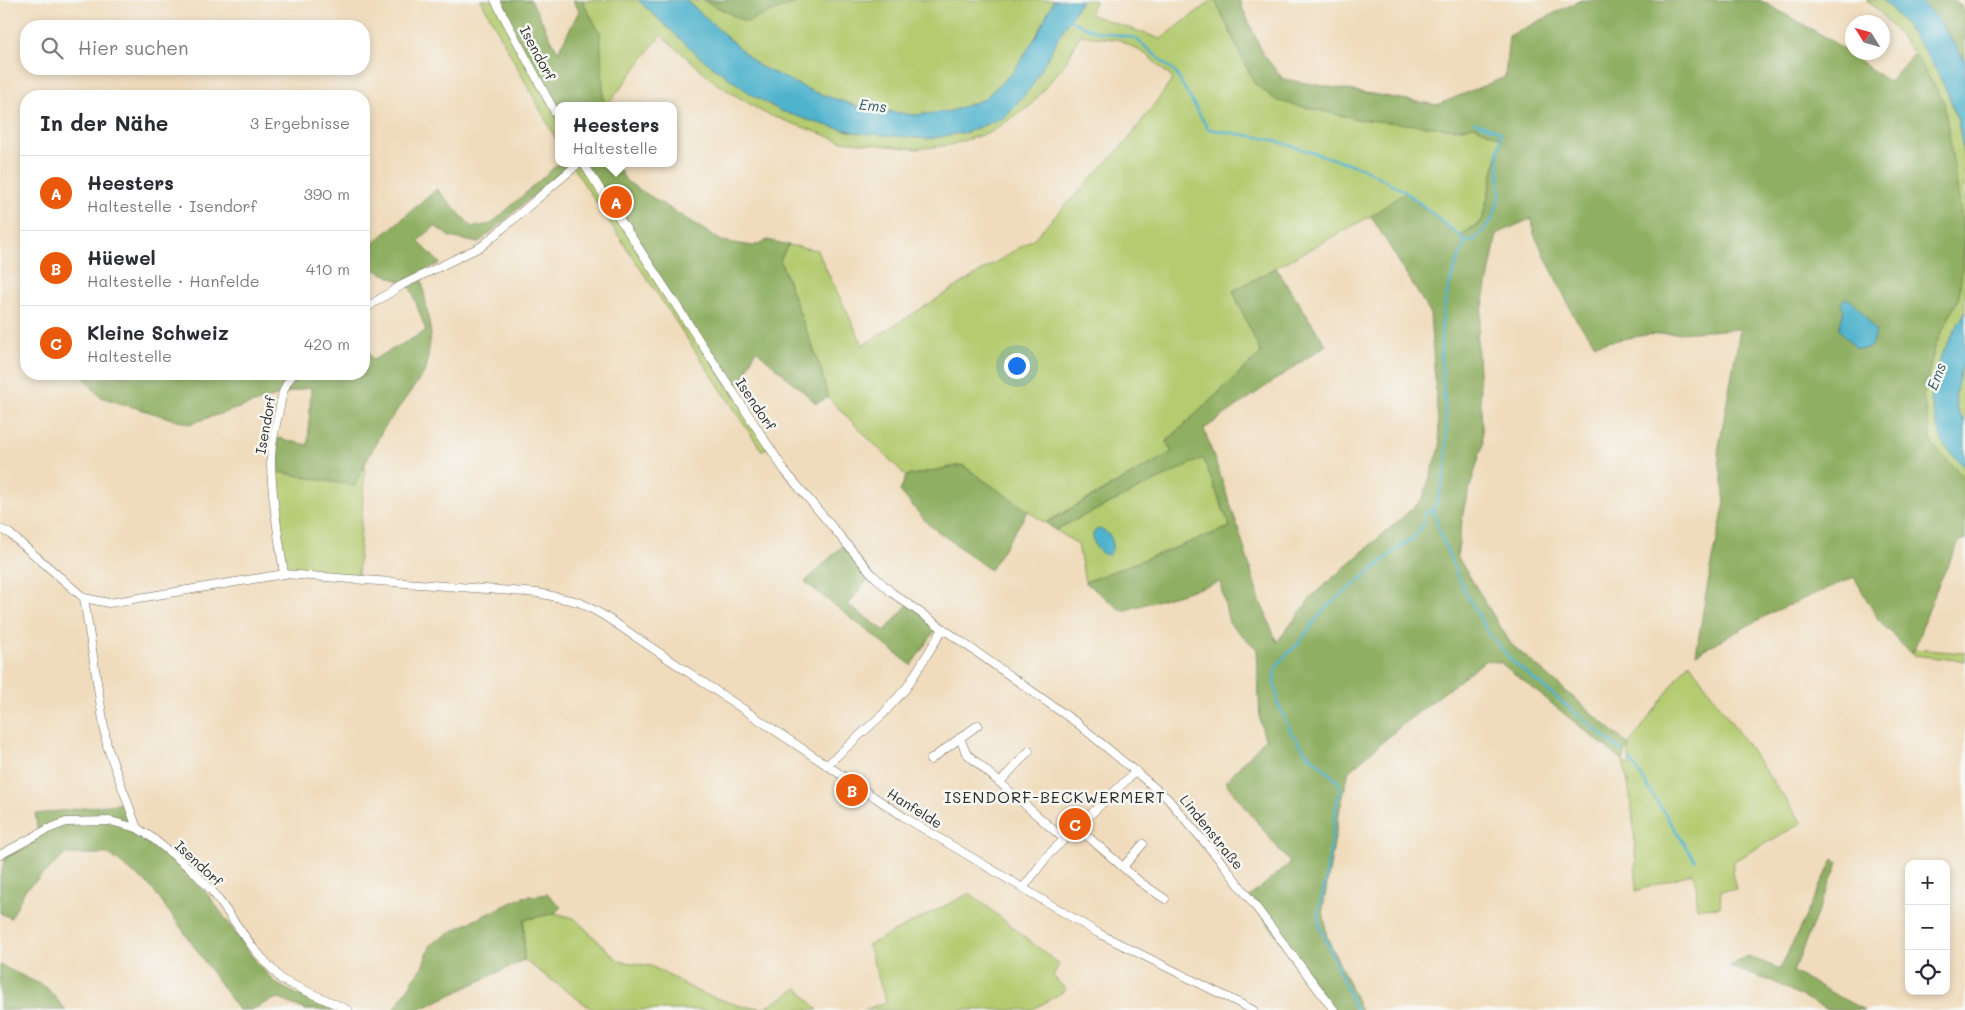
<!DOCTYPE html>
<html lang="de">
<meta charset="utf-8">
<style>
body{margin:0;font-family:Mali,sans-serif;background:#f7f7f7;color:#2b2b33}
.controls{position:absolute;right:15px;bottom:15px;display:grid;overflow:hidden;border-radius:10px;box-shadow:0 2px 8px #0003}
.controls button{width:45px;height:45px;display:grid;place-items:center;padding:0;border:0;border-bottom:1px solid #e1e1e2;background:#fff;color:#2b2b33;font:25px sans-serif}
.compass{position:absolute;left:1845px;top:15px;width:45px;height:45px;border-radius:50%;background:#fff;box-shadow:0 2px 8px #0003;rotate:307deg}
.you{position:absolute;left:1016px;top:365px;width:18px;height:18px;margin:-12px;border:4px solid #fff;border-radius:50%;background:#1a73e8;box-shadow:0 0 0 8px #1a73e833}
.badge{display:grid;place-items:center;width:32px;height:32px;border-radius:50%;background:#ea580c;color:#fff;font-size:16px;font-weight:700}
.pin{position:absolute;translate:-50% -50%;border:2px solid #fff;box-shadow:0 1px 5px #0006}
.popup{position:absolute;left:555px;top:102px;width:122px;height:65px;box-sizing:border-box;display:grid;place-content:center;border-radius:10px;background:#fff;filter:drop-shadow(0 1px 4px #0005);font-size:16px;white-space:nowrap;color:#7c7c81}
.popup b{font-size:19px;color:#2b2b33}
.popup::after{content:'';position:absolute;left:50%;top:100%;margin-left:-10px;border:10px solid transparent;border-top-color:#fff}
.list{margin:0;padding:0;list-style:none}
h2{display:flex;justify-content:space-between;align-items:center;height:65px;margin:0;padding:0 20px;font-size:21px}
h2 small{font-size:16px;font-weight:400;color:#7c7c81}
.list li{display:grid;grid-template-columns:32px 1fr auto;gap:15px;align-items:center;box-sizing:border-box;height:75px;padding:0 20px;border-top:1px solid #e1e1e2}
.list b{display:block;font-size:19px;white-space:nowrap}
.list p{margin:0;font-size:16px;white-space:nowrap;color:#7c7c81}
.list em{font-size:16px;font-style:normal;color:#7c7c81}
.icon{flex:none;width:28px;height:28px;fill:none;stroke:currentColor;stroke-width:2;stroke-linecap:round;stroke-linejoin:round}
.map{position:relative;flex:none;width:1965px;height:1010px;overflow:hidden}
.search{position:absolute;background:#fff;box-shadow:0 2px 8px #0003;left:20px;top:20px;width:350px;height:55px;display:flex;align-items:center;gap:12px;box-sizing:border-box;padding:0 18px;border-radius:20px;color:#7c7c81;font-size:19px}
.panel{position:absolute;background:#fff;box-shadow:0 2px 8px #0003;left:20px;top:90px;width:350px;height:290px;border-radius:20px}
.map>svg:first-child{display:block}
.green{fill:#b4cb6f;stroke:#707b4d}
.forest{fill:#8faf62;stroke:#5d6d46}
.water{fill:#4fb3cd;stroke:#3d6f7c}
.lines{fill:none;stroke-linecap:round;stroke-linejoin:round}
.stream{stroke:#4fb3cd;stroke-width:2.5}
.minor-casing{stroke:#70695e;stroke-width:9}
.minor{stroke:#fff;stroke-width:8}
.labels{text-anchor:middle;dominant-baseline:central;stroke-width:5;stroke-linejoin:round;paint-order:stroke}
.street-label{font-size:14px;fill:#2b2b2b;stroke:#f6f6f2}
.water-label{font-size:15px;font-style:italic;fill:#385b64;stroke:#f6f6f2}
.quarter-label{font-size:16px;letter-spacing:1px;fill:#2b2b2b;stroke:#f6f6f2}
</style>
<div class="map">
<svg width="1965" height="1010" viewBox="0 0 1965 1010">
<rect width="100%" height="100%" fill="#f6f6f2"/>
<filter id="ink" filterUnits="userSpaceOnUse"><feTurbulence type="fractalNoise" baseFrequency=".02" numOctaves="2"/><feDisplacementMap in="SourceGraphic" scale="10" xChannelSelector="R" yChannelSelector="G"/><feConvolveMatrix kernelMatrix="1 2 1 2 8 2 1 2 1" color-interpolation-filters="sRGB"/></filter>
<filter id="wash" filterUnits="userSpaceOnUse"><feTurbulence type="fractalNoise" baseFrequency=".0096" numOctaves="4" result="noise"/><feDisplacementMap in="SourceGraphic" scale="20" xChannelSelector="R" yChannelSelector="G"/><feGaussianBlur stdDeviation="1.12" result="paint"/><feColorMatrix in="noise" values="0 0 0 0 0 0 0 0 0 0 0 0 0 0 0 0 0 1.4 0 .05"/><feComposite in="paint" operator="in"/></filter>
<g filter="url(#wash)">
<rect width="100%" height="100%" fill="#f0dcbc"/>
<!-- green -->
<g class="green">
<polygon points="481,0 495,0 558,118 558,143"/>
<path d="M 582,0 L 638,0 C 696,53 751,108 830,126 C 840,129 850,132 860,133 C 895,136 932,133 967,132 L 1061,33 L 1082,0 L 1096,0 L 1089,14 L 1161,39 L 1212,0 L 1215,0 L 1254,83 L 1455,129 L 1474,126 L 1502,138 L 1482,221 L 1460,236 L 1406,193 L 1371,216 L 1233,291 L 1261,353 L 1166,442 L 1172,452 L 1045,523 L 962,465 L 906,476 L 828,398 L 821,370 L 780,260 L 788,245 L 817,250 L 863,345 L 1033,239 L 1127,141 L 1173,79 L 1147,55 L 1120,40 L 1080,35 L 1065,64 L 1030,106 L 991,132 L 950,145 L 917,149 L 841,141 L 764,113 L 717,84 L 661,35 L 607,106 L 604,106 L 600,33 Z"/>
<polygon points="686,0 703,0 746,21 803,0 1054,0 1037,35 1014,71 984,99 951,111 916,115 866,109 814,92 759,66"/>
<path d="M 1866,0 L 1883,0 C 1916,33 1943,73 1957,119 C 1965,149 1965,182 1965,213 C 1965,246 1965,279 1965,312 L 1961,322 L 1944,445 L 1965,468 L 1964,479 L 1932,445 L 1923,396 L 1935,346 L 1959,297 L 1944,102 L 1914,53 L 1879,11 Z"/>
<polygon points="570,163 583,163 769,446 762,451"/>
<path d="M 1965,363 L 1965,422 C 1963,419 1959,415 1958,412 C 1952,398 1958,376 1965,363 Z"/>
<polygon points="1203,457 1230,527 1085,582 1078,544 1055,530"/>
<polygon points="365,465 358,575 286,571 274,471 354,486"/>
<polygon points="1914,649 1965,653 1965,661 1912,655"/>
<path d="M 1689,662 L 1802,823 L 1734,861 L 1732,872 L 1736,889 L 1721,890 L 1720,907 L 1696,908 L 1697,887 L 1692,873 L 1636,891 C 1636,847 1634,804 1623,761 L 1629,767 L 1629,745 Z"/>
<polygon points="970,893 1059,964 1053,976 1066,990 1032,1010 864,1010 886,1002 868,945"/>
<polygon points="555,913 574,918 619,961 651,966 701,993 740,1006 765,1008 798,988 818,1010 593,1010 524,960 524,920"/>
</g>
<!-- forest -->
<g class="forest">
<polygon points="495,0 531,0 558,52 579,11 573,0 582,0 600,33 604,106 558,106 558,118"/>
<polygon points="703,0 803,0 746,22"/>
<polygon points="1215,0 1239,0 1263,54 1283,79 1437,105 1505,77 1509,36 1581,0 1760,0 1829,39 1889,82 1914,53 1944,102 1965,239 1959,297 1935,346 1923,396 1932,445 1965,478 1965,540 1960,540 1936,590 1912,655 1878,619 1854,577 1773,612 1696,654 1706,593 1725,502 1718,452 1740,329 1645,335 1595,344 1575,318 1534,234 1532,218 1497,234 1477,337 1483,444 1464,507 1457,556 1511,644 1629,745 1623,761 1501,663 1486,660 1402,725 1349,771 1340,808 1323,908 1327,937 1361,1010 1334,1010 1248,898 1290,863 1225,782 1265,739 1260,720 1257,649 1229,623 1220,582 1122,611 1085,582 1230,527 1203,458 1055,530 1046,523 1172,452 1166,442 1261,353 1233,291 1276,268 1326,345 1204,429 1237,524 1259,598 1277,642 1314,594 1422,500 1440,448 1430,313 1371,216 1406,192 1460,236 1482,221 1501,138 1474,126 1455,129 1357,119 1277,101 1254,83"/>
<polygon points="1919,0 1954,0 1961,6 1965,14 1965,61 1938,19"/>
<polygon points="559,163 570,164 478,243 450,237 435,226 418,241 440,263 401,282 364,265 364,251 437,189 472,227 491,224"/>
<polygon points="583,163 616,163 626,181 722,241 753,246 768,240 788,245 780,260 821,370 828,398 816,403 756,350 735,397"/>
<polygon points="422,280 431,334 426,370 382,431 354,486 274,471 278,438 308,445 311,387 279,395 189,424 100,397 81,374 364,374 364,346 373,360 426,331 410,286"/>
<polygon points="962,465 1028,511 990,570 928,524 900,491 906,476"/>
<polygon points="845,543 872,574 848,605 885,631 908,604 939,625 911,665 805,582"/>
<path d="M 124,803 L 131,831 C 157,846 189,871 208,895 C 231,924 249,958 276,983 C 286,991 322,1004 336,1010 L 306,1010 L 277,998 L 251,1010 L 238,1010 L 182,929 L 149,885 L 109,854 L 66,854 L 25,890 L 11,918 L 0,913 L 0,877 L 6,856 L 39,838 L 35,814 Z"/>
<polygon points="1833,860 1838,863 1793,972 1864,1010 1828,1010 1774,982 1729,967 1747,956 1780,969"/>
<polygon points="548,894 561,907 555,913 524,920 524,960 419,1010 394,1010 423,965 431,944 462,926 523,897"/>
<polygon points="0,965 46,987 66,1010 0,1010"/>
</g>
<!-- water -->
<g class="water">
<polygon points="638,0 686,0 759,66 814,92 866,109 916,115 951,111 984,99 1014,71 1037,35 1054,0 1082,0 1061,33 1032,86 1005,117 967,132 928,139 859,133 817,123 781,111 754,96 701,58"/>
<path d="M 1883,0 L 1919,0 L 1938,19 L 1965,61 L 1965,164 C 1962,149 1961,132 1957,118 C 1942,72 1916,34 1883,0 Z"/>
<polygon points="1845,298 1849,299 1859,308 1876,332 1873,343 1868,349 1855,348 1839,329 1844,311 1841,303"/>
<polygon points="1965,312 1965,363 1961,369 1955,394 1957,411 1965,422 1965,468 1944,445 1936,422 1931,401 1934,376 1942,354"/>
<path d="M 1097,529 C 1111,531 1117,543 1109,555 C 1099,555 1092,544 1093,534 Z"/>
</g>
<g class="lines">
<!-- stream -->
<g class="stream">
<path d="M 1069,20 L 1095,31 L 1135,38 L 1175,72 L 1208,129 L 1269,139 L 1363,168 L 1406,192 L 1460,236 L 1465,243 C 1451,275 1442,304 1441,339 C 1440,396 1459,458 1433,510 L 1442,539 L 1464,590 L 1488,633 L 1513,662 L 1622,751"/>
<polyline points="1462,239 1473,242 1492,220 1497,205 1500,194 1498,156 1501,133 1499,131 1474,122"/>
<polyline points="1630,759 1695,861"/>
<path d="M 1356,1010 L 1319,924 L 1318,914 L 1325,884 L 1337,803 C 1340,795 1342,789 1338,781 L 1306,752 L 1291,732 L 1277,702 L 1278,695 L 1274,683 L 1275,670 L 1282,659 L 1297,645 L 1326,607 L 1381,563 C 1393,549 1415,542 1423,525 C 1424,522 1424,517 1425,513 L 1432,510"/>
</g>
</g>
</g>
<g filter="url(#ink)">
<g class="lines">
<!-- minor casing -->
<g class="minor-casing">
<g id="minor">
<polyline points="495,0 558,118"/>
<polyline points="583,163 785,471 872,574 891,592 908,604 1077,723 1167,798 1224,865 1334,1010"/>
<polyline points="364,309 402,285 482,246 579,163"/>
<polyline points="0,529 9,533 84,598 109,603 284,574 538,593 579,602 603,615 904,817 1098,933 1253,1010"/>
<path d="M 284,574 C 279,539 271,496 271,460 C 271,444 275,428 279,411 C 282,396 283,385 294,374"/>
<polyline points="84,598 107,746 137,828"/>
<polyline points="960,738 966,753 1064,839"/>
<polyline points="930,760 978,725"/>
<polyline points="827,765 883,714 907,687 943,629"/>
<polyline points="1000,782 1029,751"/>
<polyline points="1077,827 1140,882 1165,899"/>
<polyline points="0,855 48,829 66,822 110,821 137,828 151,837 193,871 213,892 254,949 282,980 348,1010"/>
<polyline points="1123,867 1143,844"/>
<polyline points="1023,888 1049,854 1136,771"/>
</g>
</g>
<!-- minor -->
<use href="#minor" class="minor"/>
</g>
</g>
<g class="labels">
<!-- street labels -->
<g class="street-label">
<text transform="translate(538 53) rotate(62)">Isendorf</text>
<text transform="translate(756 404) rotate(56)">Isendorf</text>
<text transform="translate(265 425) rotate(-80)">Isendorf</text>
<text transform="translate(915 808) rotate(32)">Hanfelde</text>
<text transform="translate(1212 832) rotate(51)">Lindenstraße</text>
<text transform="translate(199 863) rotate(43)">Isendorf</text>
</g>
<!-- water labels -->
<g class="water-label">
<text transform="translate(873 105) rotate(6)">Ems</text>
<text transform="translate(1936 376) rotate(-69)">Ems</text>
</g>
<!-- quarter labels -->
<g class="quarter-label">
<text x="1055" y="796">ISENDORF-BECKWERMERT</text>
</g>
</g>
</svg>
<div class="controls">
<button>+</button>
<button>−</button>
<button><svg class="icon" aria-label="locate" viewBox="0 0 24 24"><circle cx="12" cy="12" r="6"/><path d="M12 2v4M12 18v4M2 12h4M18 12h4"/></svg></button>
</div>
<svg class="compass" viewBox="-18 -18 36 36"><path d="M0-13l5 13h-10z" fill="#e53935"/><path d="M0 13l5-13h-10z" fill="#7c7c81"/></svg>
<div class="you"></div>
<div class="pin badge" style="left:616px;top:202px">A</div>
<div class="popup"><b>Heesters</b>Haltestelle</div>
<div class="pin badge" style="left:852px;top:790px">B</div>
<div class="pin badge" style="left:1075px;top:824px">C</div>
<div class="search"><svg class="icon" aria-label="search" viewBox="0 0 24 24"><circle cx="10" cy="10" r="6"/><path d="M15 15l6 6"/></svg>Hier suchen</div>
<section class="panel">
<h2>In der Nähe<small>3 Ergebnisse</small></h2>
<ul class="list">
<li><span class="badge">A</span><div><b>Heesters</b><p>Haltestelle · Isendorf</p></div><em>390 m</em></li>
<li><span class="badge">B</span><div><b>Hüewel</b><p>Haltestelle · Hanfelde</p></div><em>410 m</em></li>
<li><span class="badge">C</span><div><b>Kleine Schweiz</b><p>Haltestelle</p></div><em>420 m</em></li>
</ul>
</section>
</div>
